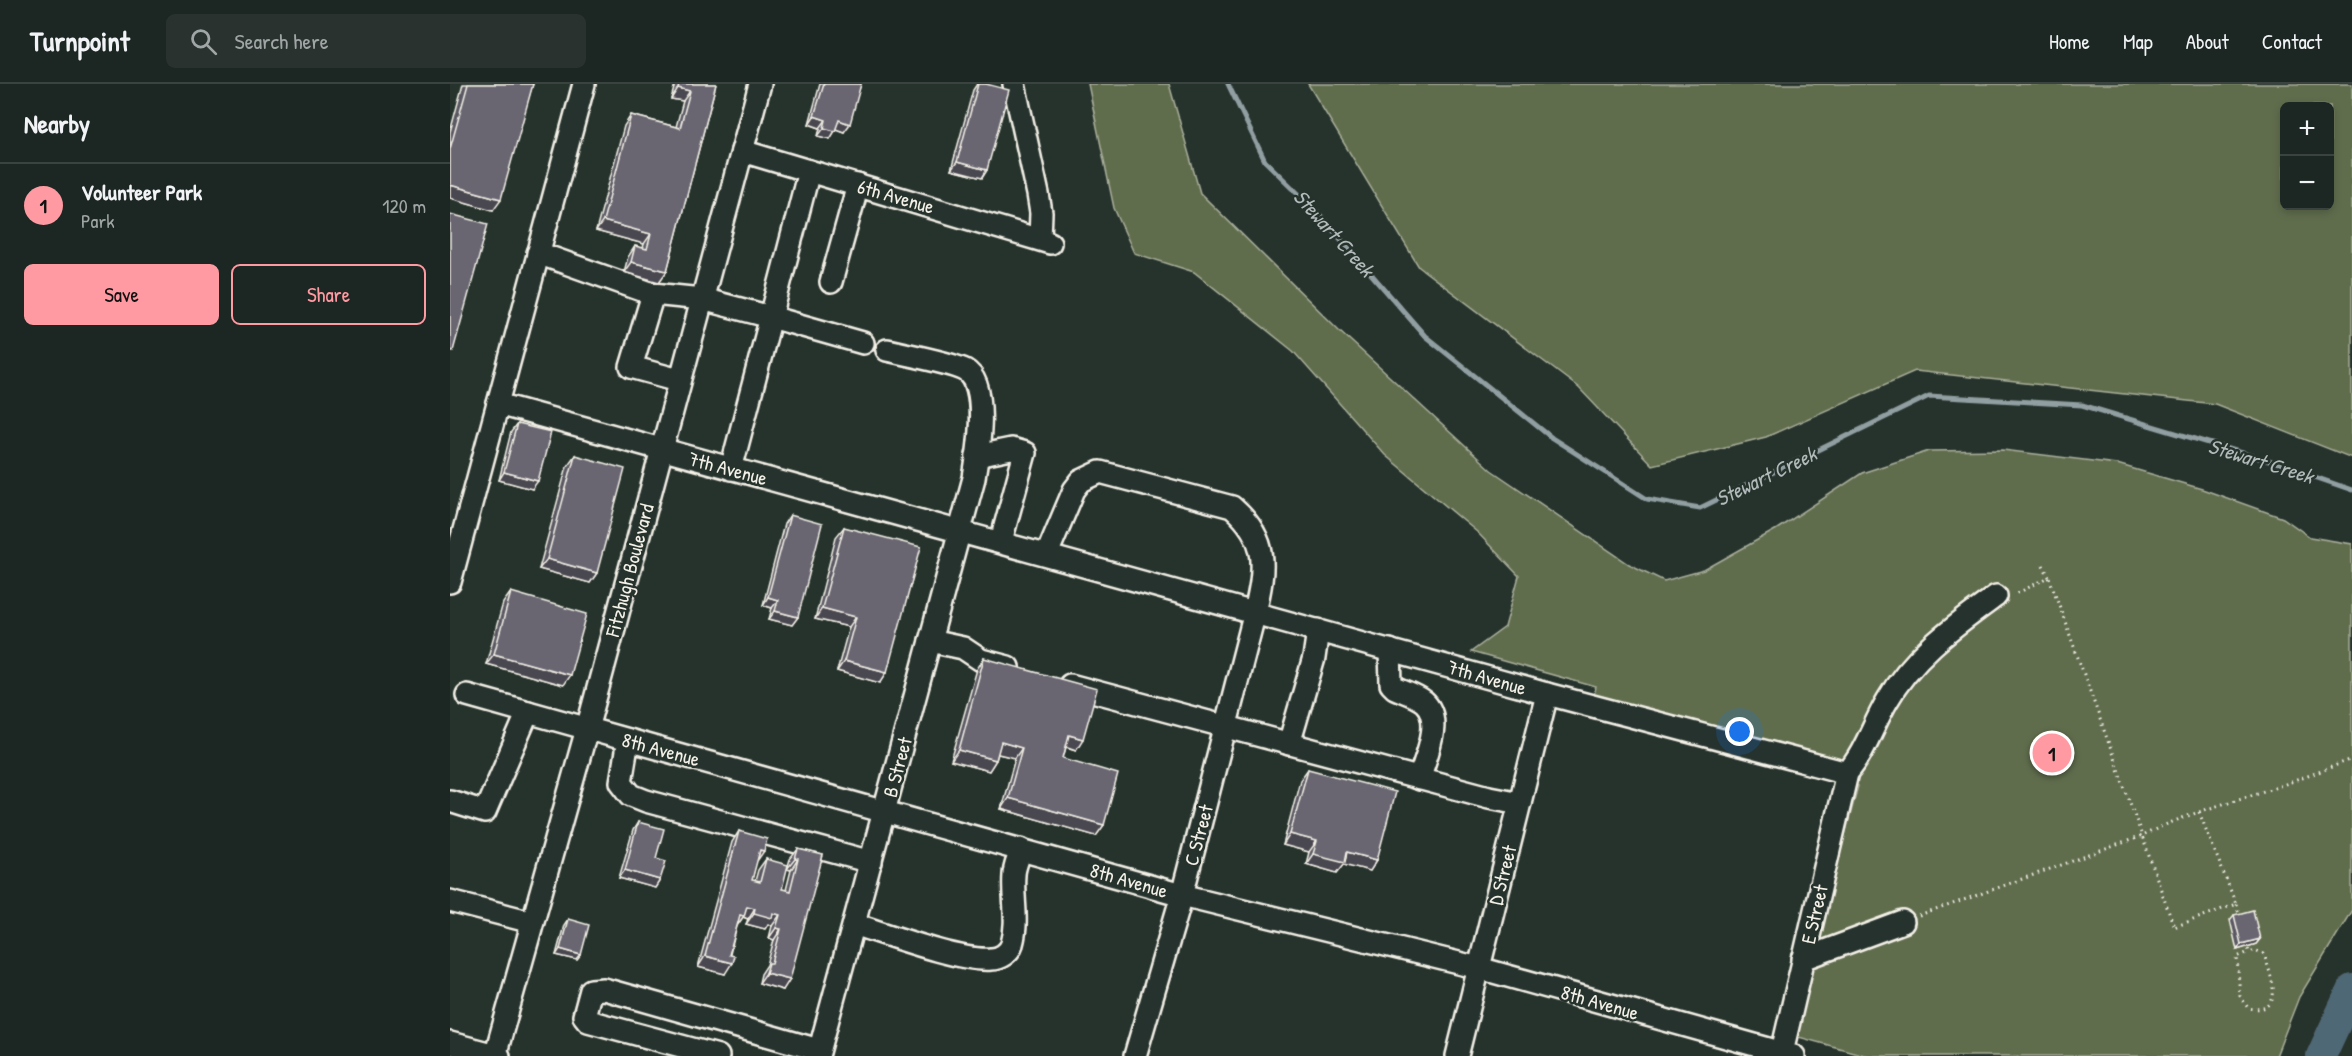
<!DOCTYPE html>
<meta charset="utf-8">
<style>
body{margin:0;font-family:"Patrick Hand",sans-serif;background:#29322f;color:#f1f3f6}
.controls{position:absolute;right:18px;top:18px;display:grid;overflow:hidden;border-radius:9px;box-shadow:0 3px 9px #0003}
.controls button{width:54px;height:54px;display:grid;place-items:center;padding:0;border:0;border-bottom:2px solid #3a4340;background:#1c2622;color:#f1f3f6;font:30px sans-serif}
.you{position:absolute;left:1290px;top:648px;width:21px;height:21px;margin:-15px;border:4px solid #fff;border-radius:50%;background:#1a73e8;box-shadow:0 0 0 9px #1a73e833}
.badge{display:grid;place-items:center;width:39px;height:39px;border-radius:50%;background:#ff9aa2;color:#111;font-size:20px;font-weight:700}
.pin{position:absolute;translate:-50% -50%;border:3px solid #fff;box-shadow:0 2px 6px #0006}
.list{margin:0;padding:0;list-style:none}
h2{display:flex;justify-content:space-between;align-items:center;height:78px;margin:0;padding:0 24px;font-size:26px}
h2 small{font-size:20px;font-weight:400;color:#a0a5a5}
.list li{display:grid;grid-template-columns:39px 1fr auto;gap:18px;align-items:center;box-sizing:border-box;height:84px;padding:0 24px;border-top:2px solid #3a4340}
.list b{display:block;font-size:22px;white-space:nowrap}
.list p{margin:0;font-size:20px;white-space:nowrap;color:#a0a5a5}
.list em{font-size:20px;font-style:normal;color:#a0a5a5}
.actions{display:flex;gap:12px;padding:18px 24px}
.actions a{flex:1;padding:14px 0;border:2px solid #ff9aa2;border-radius:9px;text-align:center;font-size:21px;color:#ff9aa2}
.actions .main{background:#ff9aa2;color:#111}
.icon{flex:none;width:33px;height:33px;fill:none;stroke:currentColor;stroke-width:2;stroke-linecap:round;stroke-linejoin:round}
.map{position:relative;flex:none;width:1902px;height:972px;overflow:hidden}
header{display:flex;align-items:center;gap:36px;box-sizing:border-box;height:84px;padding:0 30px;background:#1c2622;border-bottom:2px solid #3a4340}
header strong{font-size:28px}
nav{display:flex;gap:33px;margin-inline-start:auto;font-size:21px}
.search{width:420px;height:54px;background:#29322f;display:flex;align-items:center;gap:15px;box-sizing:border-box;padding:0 21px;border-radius:9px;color:#a0a5a5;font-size:22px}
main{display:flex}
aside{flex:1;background:#1c2622}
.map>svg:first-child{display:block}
.green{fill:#606d4e;stroke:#aaaf9b;stroke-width:1.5;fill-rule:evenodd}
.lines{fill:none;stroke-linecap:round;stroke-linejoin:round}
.stream{stroke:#929fa2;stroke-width:5}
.river{stroke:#506874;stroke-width:30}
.minor-casing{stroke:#f4f1e8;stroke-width:26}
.path{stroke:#f4f1e8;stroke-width:3;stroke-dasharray:1.5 4.5;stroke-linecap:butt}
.minor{stroke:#26332d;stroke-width:21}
.wall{fill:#5a5862;stroke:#f4f1e8;stroke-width:1.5}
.shaded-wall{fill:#4a4750;stroke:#f4f1e8;stroke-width:1.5}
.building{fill:#696672;stroke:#f4f1e8;stroke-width:1.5}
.labels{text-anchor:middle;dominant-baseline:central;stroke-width:5;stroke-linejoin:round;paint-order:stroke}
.street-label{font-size:20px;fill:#f4f1e8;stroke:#26332d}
.water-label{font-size:21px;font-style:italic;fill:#b2baba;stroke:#26332d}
</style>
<header>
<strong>Turnpoint</strong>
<div class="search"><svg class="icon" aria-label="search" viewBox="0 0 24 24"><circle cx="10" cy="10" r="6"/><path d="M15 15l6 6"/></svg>Search here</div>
<nav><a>Home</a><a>Map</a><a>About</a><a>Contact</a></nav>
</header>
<main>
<aside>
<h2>Nearby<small></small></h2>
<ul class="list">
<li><span class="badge">1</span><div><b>Volunteer Park</b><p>Park</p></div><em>120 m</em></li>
</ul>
<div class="actions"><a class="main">Save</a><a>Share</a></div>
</aside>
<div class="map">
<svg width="1902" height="972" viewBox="0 0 1902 972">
<rect width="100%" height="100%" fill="#26332d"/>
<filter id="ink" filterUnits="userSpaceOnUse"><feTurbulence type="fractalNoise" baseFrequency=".0167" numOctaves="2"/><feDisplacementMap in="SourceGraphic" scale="12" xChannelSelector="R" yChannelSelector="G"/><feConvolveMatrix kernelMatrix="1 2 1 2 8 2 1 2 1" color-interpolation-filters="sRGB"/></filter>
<g filter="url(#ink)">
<!-- green -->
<g class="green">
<polygon points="638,0 719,0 750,109 890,247 1041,386 1179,480 1214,497 1254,486 1327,445 1412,389 1479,367 1553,366 1667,380 1752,405 1833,434 1860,453 1902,460 1902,826 1849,913 1826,972 1418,972 1345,952 1347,931 1408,702 1368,687 1140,626 1146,603 1021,568 1055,543 1069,492 1027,448 935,371 843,267 744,188 684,169 664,124"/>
<path d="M 858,0 L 1902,0 L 1902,374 L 1765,320 L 1465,287 L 1316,353 L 1202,381 L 1129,304 L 969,183 ZM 1834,22 L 1880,22 L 1880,122 L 1834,122 Z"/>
</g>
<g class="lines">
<!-- stream -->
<polyline class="stream" points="778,0 815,77 869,130 975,252 1102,354 1197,415 1250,424 1479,312 1632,321 1819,377 1902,406"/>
<!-- river -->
<polyline class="river" points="1871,972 1902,905"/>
<!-- minor casing -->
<g class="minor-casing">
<g id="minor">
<polyline points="564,0 588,110 591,129 590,155"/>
<polyline points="292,67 600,159"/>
<polyline points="88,169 203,210"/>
<polyline points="381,198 408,101"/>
<polyline points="229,296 181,283 203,210 252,215 321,233 359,87"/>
<polyline points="48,320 1097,610 1397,689"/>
<polyline points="527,372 561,365 575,369 551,457"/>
<polyline points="281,385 321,233 413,259"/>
<path d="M 597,470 L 624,406 L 631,397 L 650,388 L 782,423 C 820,456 815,484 805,528 L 732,811 L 685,972"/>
<polyline points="0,498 134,0"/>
<polyline points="480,557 513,564 531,576 558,583"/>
<path d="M 940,566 L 941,600 L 945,604 C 954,608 967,612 974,618 C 994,636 975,674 969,695"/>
<polyline points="620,601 1039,713 1070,719"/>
<polyline points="17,611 732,811 1029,884 1344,972"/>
<polyline points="178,656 171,698 181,711 196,717 421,778"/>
<polyline points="839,660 864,574 868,546"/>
<polyline points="0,717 35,728 78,628"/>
<polyline points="0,817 82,838"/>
<path d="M 404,840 C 436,850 511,878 541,875 C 550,875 559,869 562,860 C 569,836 562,815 564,791 C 564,783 569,773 571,765"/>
<polyline points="1353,875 1453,838"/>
<polyline points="0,959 49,972"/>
<polyline points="45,972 137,645 310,0"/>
<polyline points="268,972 138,937 134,932 141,906 154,905 369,966"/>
<path d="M 368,972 L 524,394 C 528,370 540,300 515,286 C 502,279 454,270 437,266"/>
<polyline points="1007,972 1097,610"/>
<path d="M 1331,972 L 1397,689 C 1415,668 1423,641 1437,617 C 1462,572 1505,542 1546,512"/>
</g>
</g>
<!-- path -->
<g class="path">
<polyline points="1593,481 1599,493"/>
<path d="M 1749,728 L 1786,820 L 1724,843 L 1692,752 C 1726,734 1764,723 1801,711 C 1835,701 1869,688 1902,675"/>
<polyline points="1786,820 1790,833"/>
<polyline points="1469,832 1692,752 1599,493 1564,511"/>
<path d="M 1797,859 L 1799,868 L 1805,866 L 1814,870 C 1821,892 1837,931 1798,924 L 1790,912 L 1787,873 L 1799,868"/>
</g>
<!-- minor -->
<use href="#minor" class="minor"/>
</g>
<!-- wall -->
<g class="wall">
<polygon points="13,0 83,0 43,126 0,114 0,48"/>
<polygon points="225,0 266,0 217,187 209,198 174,188 178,173 185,162 193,164 194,160 146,147 174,42 181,31 226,43 233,17 221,15"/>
<polygon points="370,0 411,0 394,48 386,45 380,55 368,52 370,44 359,40"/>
<polygon points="527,0 536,0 537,86 532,94 501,86 523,6"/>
<polygon points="67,340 82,405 49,396 61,348"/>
<polygon points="125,371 147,489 140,499 89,485 117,382"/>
<polygon points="340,431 348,533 342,541 319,535 322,524 313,521 334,440"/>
<polygon points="394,443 437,588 430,599 387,587 399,543 365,535 386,453"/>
<polygon points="61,508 113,601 36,580 53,519"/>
<polygon points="534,574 626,666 616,663 613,674 654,741 646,752 551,725 565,674 548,670 546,676 539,687 501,677 527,585"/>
<polygon points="858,685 927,776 920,787 894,780 887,789 856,780 859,768 833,761 850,696"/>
<polygon points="188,738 206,774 210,796 205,804 169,794 183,746"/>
<polygon points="289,747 306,777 302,796 305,797 308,786 316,775 332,805 336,806 341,786 337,785 340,775 348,765 373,771 333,906 309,899 311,890 317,881 324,856 319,854 322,842 318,840 315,845 296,840 298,835 293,833 287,842 275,890 248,883 282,758"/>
<polygon points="1784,831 1810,855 1806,860 1787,866 1780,836"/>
<polygon points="118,835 131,871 127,876 106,871 114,841"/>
</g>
<!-- shaded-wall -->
<g class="shaded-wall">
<polygon points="228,4 240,7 233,17 221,15"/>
<polygon points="364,32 376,36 370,44 359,40"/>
<polygon points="389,36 400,40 394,48 383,44"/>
<polygon points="374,44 385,47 380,55 368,52"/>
<polygon points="507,78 537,86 532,94 501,86"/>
<polygon points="0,101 51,115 43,126 0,114"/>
<polygon points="153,137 201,150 194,160 146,147"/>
<polygon points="181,178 217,187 209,198 174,188"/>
<polygon points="54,388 88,397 82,405 49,396"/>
<polygon points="97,475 147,489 140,499 89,485"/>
<polygon points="318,513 328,516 322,524 313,521"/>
<polygon points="372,524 406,533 399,543 365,535"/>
<polygon points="325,527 348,533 342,541 319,535"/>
<polygon points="44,570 120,591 113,601 36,580"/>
<polygon points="394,577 437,588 430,599 387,587"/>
<polygon points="619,651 633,655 626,666 612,661"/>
<polygon points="551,658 572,664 565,674 544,669"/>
<polygon points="509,666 546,676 539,687 501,677"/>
<polygon points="558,714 654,741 646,752 551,725"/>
<polygon points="840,750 867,757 859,768 833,761"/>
<polygon points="310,766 314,767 307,777"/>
<polygon points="897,768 927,776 920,787 894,780 887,789 856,780 863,770"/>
<polygon points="345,775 348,775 341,786 337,785"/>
<polygon points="175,786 210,796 205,804 169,794"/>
<polygon points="297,822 305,824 298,835 293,833 286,843 282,842"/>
<polygon points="304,829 323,829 330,831 322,842 318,840 315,845 296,840"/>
<polygon points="326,844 331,845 324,856 319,854"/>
<polygon points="1810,855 1806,860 1787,866 1791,860"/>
<polygon points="110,865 131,871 127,876 106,871"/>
<polygon points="255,872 282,879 275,890 248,883"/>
<polygon points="316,889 340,895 333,906 309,899"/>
</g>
<!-- building -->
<g class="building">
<polygon points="18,0 83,0 51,115 0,101 0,65"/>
<polygon points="229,0 266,0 217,187 181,178 185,162 197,165 201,150 153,137 181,31 230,44 240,7 228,4"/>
<polygon points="374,0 411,0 400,40 389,36 385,47 374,44 376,36 364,32"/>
<polygon points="528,0 536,0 559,6 537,86 507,78"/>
<polygon points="0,130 38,140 3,267 0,267"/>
<polygon points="67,340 101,348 88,397 54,388"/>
<polygon points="125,371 175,385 147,489 97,475"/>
<polygon points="340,431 372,440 348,533 325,527 328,516 318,513"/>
<polygon points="394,443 471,463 437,588 394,577 406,533 372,524"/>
<polygon points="61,508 137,530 120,591 44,570"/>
<polygon points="534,574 647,605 633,655 619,651 613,674 668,690 654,741 558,714 572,664 551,658 546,676 509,666"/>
<polygon points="858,685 945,708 927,776 897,768 895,778 863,770 867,757 840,750"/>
<polygon points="188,738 214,745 206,774 216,777 210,796 175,786"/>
<polygon points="289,747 317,755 314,767 310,766 302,796 310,798 316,775 338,781 332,805 340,807 348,775 345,775 348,765 373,771 340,895 316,889 319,879 322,879 331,845 326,844 330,831 323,829 322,834 304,829 305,824 297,822 294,832 290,831 279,871 284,872 282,879 255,872"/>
<polygon points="1803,826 1810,855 1791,860 1784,831"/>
<polygon points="118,835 139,841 131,871 110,865"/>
</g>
</g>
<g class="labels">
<!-- street labels -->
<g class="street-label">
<text transform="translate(446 112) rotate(16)">6th Avenue</text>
<text transform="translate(278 384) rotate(15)">7th Avenue</text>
<text transform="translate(179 486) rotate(-75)">Fitzhugh Boulevard</text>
<text transform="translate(1037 593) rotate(16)">7th Avenue</text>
<text transform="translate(211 665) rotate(15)">8th Avenue</text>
<text transform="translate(447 683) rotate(-75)">B Street</text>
<text transform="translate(748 751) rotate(-75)">C Street</text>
<text transform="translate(1052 791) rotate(-76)">D Street</text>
<text transform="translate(679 796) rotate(16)">8th Avenue</text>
<text transform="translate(1364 830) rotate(-77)">E Street</text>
<text transform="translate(1150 918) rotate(16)">8th Avenue</text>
</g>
<!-- water labels -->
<g class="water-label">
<text transform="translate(884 149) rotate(48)">Stewart Creek</text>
<text transform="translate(1811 377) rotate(17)">Stewart Creek</text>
<text transform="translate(1316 392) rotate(-26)">Stewart Creek</text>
</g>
</g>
</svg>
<div class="controls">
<button>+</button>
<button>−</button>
</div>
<div class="you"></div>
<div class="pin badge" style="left:1602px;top:669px">1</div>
</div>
</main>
